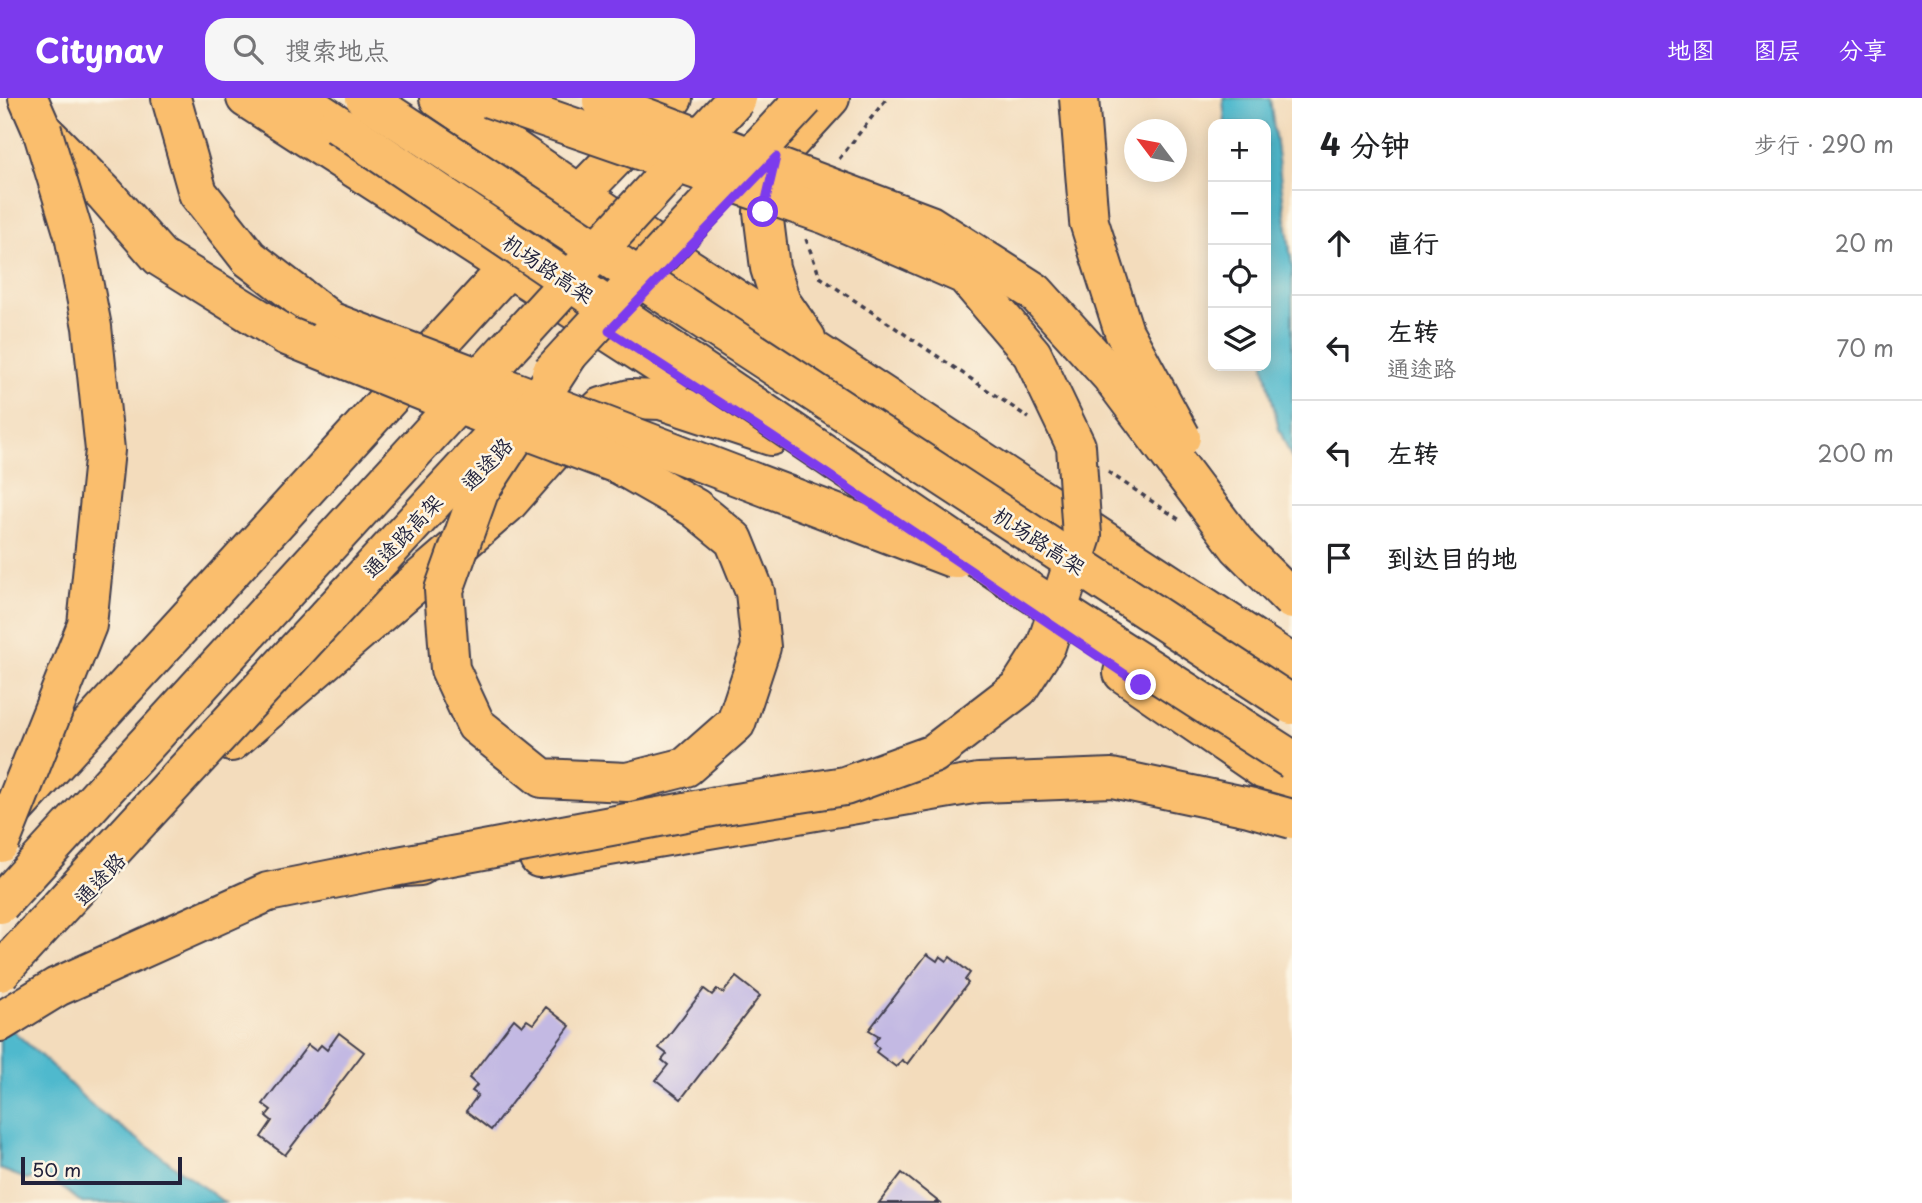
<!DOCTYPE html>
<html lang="zh">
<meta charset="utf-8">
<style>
body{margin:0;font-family:"Playpen Sans","LXGW WenKai TC",sans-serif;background:#f6f6f6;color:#202124}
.controls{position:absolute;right:21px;top:21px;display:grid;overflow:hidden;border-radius:14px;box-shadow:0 4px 18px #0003}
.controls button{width:63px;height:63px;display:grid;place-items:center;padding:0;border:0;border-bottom:2px solid #e0e0e0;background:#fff;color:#202124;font:35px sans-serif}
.compass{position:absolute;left:1124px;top:21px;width:63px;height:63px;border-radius:50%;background:#fff;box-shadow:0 4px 18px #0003;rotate:302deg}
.scale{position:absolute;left:21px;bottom:18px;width:161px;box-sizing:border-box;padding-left:7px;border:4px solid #22223b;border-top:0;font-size:19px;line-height:24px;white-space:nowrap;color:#22223b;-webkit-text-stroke:5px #fcf5e5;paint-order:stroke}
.stop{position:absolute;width:21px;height:21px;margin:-16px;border:5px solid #7c3aed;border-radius:50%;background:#fff}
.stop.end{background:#7c3aed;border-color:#fff;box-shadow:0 2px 7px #0008}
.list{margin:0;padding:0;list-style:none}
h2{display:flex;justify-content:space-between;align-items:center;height:91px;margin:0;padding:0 28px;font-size:30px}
h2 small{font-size:23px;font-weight:400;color:#757577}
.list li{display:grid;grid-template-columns:46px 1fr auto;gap:21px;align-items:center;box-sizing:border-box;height:105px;padding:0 28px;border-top:2px solid #e0e0e0}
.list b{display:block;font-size:26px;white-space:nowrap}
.list p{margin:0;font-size:23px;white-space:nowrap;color:#757577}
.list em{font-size:23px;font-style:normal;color:#757577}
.icon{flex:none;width:38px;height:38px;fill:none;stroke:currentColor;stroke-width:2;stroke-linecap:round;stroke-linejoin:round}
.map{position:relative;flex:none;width:1292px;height:1105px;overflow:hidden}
header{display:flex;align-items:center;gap:42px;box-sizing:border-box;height:98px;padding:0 35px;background:#7c3aed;color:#fff}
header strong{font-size:33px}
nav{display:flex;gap:38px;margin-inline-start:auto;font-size:24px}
.search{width:490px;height:63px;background:#f6f6f6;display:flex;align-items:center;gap:18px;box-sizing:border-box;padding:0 24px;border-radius:21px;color:#757577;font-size:26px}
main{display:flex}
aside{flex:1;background:#fff}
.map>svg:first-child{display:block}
.water{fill:#50b9cd;stroke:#396e84;stroke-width:2}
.building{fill:#c3b9e3}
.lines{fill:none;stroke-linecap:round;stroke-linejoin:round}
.primary-casing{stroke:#413e4e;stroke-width:42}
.highway-casing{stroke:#413e4e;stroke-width:42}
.path{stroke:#413e4e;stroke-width:3.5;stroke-dasharray:5 5;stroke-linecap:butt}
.primary{stroke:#fabe6d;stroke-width:38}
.highway{stroke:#fabe6d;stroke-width:38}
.highway-bridge-casing{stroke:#413e4e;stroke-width:42;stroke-linecap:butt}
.highway-bridge{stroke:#fabe6d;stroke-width:38}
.route{stroke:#7c3aed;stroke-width:9}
.labels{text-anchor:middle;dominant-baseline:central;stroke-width:5;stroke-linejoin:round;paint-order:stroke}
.street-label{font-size:21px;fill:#22223b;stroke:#fcf5e5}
</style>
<header>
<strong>Citynav</strong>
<div class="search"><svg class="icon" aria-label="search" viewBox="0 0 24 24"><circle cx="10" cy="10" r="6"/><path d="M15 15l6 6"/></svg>搜索地点</div>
<nav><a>地图</a><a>图层</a><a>分享</a></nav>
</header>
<main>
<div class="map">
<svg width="1292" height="1105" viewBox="0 0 1292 1105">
<rect width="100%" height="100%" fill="#fcf5e5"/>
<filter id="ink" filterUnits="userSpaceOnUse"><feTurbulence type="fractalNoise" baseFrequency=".0143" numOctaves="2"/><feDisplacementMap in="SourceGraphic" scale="14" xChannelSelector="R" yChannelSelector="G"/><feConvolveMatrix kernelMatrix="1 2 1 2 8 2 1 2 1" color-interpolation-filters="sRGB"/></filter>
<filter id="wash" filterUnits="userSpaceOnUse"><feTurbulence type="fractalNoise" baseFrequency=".00686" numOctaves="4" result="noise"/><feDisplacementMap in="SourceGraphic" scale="28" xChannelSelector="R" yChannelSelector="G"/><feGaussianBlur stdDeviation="1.57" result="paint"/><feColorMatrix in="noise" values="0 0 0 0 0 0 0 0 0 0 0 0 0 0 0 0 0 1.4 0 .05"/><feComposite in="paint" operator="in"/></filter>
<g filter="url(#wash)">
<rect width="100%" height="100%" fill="#f3dcbc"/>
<!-- water -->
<g class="water">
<polygon points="1223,0 1270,0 1292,169 1292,361 1279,331 1264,268 1266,26 1225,26"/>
<polygon points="0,921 52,968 91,1007 225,1105 82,1105 50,1080 26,1081 0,1071"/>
</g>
<g id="blocks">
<!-- building -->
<g class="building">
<polygon points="927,856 937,863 940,858 947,863 950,859 970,875 965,882 968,885 907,966 902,962 896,969 876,954 879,950 874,945 879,938 869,932"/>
<polygon points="736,879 760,898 681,1001 656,982 668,967 662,962 667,956 659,950 704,891 712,897 717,891 723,895"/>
<polygon points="546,909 570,928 491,1032 466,1013 478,997 472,993 477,987 469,980 514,921 522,928 527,922 533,926"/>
<polygon points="339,935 364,954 285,1057 261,1039 272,1023 266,1018 271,1012 263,1006 308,947 316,953 321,947 327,952"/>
<polygon points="902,1075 940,1105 879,1105"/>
</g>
</g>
</g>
<g filter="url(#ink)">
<use href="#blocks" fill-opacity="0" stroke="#413e4e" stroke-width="2"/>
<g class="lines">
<!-- primary casing -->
<g class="primary-casing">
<g id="primary">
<polyline points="246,0 674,276"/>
<polyline points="439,0 676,162 1292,566"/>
<polyline points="785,49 830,0"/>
<polyline points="775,63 763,114 770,170 781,204 806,240"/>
<polyline points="1123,575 1292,691"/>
<polyline points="231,644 507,406 551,356 602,309 630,301 661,302 771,338"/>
<polyline points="16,709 509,169 673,0"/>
</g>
</g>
<!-- highway casing -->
<g class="highway-casing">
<g id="highway">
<polyline points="28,0 42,32 105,96 160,159 287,238"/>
<polyline points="171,0 198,95 249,160 332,224"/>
<polyline points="298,0 337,26"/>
<polyline points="539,760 979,685"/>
<polyline points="0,924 57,889 268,794 388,770 420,768"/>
</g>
</g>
<!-- path -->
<g class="path">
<polyline points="839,61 887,0"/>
<polyline points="806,141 820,179 1029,320"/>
<polyline points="1108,374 1180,422"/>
</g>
<!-- primary -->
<use href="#primary" class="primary"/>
<!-- highway -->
<use href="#highway" class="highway"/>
<!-- highway-bridge casing -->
<g class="highway-bridge-casing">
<g id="highway-bridge">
<polyline points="365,0 1292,607"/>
<polyline points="1079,0 1089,124 1124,234 1181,339"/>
<polyline points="602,3 930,127 1035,194 1111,278 1239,449 1292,502"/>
<polyline points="337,26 1007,479 1292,662"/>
<polyline points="332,224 955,461"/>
<polyline points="287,238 430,296 620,367 695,410 734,442 755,494 761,549 736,625 686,669 627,684 542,680 476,627 450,571 444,492 479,394 568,257"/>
<polyline points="551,275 805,0"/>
<polyline points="979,685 1112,680 1249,709 1292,721"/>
<polyline points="0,745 87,527 105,352 92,229 74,137 42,32"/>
<polyline points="388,770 717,708 845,688 933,656 1019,590 1046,548 1082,438 1076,348 1032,256 965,177 827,117 489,0"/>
<polyline points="0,806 737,0"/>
<polyline points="0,874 494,338"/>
</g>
</g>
<!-- highway-bridge -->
<use href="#highway-bridge" class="highway-bridge"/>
</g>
</g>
<g class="lines" filter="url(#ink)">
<!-- route -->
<polyline class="route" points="763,114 776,59 609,233 771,338 1141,587"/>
</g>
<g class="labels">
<!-- street labels -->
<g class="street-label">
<text transform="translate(549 170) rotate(34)">机场路高架</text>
<text transform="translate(486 365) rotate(-47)">通途路</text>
<text transform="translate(402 437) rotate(-47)">通途路高架</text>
<text transform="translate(1040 442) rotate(33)">机场路高架</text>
<text transform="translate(99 780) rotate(-47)">通途路</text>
</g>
</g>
</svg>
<div class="controls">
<button>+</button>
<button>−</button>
<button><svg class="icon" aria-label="locate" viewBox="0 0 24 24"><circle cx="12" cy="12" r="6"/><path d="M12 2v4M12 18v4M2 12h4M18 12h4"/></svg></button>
<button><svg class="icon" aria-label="layers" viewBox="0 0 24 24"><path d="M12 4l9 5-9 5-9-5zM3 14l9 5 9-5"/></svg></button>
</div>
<svg class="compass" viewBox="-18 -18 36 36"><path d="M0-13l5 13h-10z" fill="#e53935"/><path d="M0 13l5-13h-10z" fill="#757577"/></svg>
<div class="scale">50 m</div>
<div class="stop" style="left:763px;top:114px"></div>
<div class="stop end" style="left:1141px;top:587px"></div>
</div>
<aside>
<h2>4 分钟<small>步行 · 290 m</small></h2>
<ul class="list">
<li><svg class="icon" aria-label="ahead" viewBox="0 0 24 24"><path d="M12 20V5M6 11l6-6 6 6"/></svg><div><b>直行</b></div><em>20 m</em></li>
<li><svg class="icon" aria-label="left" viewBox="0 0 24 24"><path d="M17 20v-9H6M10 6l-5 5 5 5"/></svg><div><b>左转</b><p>通途路</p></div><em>70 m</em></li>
<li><svg class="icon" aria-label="left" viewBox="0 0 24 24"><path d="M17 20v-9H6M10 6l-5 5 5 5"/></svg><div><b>左转</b></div><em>200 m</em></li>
<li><svg class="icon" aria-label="arrive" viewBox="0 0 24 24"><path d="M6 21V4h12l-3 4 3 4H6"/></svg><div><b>到达目的地</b></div></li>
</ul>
</aside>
</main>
